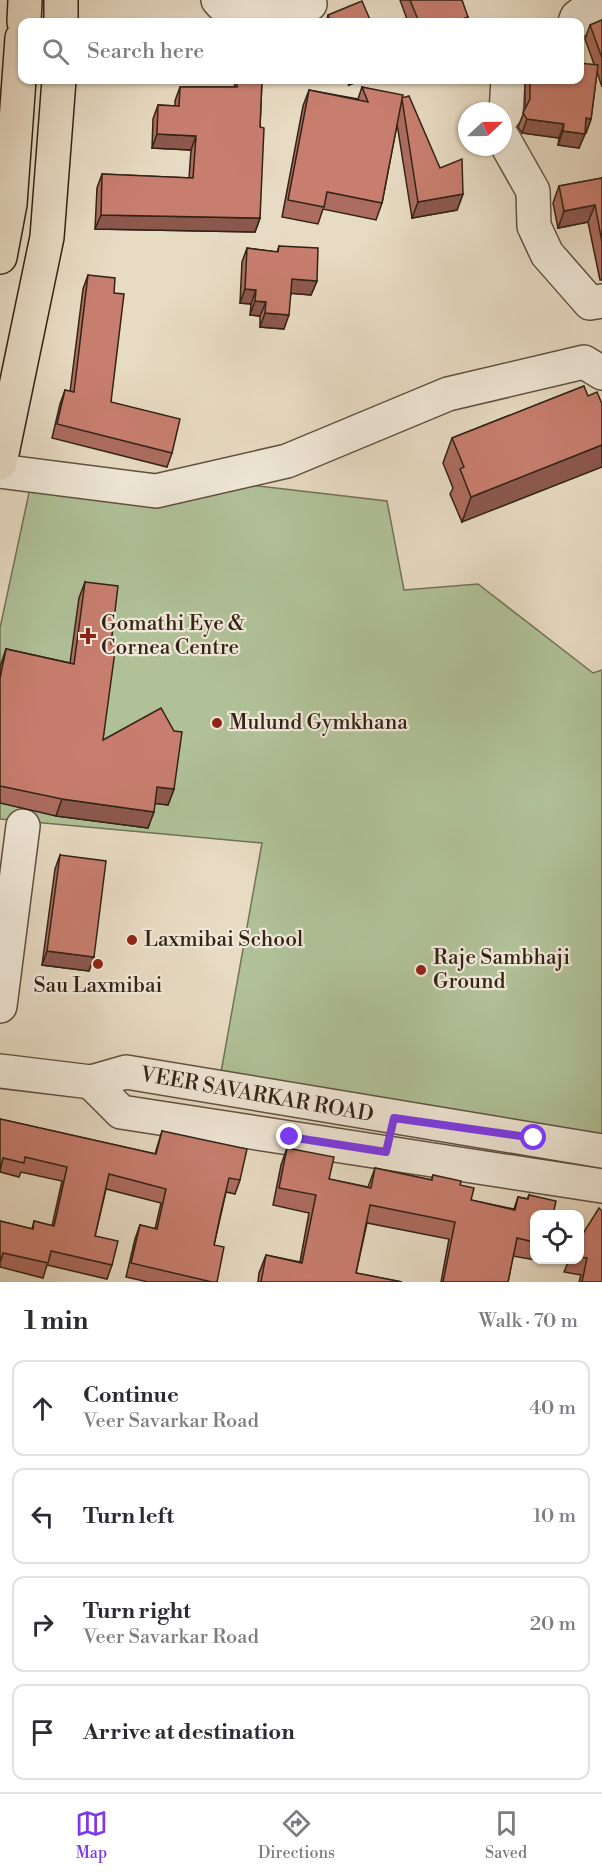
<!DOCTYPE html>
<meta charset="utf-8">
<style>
body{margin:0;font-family:"Libre Bodoni",serif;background:#f2f2f3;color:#2b2b33}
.controls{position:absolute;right:18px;bottom:18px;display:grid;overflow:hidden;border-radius:12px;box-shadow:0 2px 4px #0004}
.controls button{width:54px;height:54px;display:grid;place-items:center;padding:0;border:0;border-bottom:2px solid #e1e1e2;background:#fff;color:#2b2b33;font:30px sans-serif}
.compass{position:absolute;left:458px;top:102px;width:54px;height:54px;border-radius:50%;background:#fff;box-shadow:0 2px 4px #0004;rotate:68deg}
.stop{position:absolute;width:18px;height:18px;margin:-14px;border:4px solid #7c3aed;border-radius:50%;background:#fff}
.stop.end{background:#7c3aed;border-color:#fff;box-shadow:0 2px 6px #0008}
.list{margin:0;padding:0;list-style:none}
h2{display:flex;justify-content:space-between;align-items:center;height:78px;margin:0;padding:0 24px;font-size:26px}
h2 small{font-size:20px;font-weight:400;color:#7c7c81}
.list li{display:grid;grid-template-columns:39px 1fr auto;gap:18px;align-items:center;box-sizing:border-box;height:96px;margin:0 12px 12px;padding:0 12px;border:2px solid #e1e1e2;border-radius:12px}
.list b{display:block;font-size:22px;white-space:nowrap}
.list p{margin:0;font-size:20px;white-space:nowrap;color:#7c7c81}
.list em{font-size:20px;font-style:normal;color:#7c7c81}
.icon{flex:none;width:33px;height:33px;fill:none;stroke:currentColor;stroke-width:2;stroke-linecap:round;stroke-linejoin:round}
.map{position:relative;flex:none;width:602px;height:1282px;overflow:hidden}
.search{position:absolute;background:#fff;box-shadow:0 2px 4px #0004;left:18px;right:18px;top:18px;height:66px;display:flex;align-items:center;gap:15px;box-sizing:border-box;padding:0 21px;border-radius:12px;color:#7c7c81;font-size:22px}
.sheet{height:510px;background:#fff}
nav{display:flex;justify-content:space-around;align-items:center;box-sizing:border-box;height:84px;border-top:2px solid #e1e1e2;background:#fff;font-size:16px;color:#7c7c81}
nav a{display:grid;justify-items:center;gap:3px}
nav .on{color:#7c3aed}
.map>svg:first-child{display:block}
.park{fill:#b0c198;stroke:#717257;stroke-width:1.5}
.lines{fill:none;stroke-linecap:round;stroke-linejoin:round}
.minor-casing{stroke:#605141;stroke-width:36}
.major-casing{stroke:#322316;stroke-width:36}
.minor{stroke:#f0e8d8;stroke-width:33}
.major{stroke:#e8dbc3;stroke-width:33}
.wall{fill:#ac6c5f;stroke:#322316;stroke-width:1.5}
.shaded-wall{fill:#8c584e;stroke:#322316;stroke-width:1.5}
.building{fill:#c87e6f;stroke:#322316;stroke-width:1.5}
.route{stroke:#7c3aed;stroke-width:8}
.poi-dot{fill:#8f2418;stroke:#f0e8d8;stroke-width:2}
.labels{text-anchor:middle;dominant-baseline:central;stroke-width:4.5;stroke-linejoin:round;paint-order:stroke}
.poi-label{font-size:21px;fill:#322316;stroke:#f0e8d8;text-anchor:start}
.street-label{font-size:21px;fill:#322316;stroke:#f0e8d8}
</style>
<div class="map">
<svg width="602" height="1282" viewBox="0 0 602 1282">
<rect width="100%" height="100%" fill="#e8dbc3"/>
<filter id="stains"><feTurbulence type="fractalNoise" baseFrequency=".00333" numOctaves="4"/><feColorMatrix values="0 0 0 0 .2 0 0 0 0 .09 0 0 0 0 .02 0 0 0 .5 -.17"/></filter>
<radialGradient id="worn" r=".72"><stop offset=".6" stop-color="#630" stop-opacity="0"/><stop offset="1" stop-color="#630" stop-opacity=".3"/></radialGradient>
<!-- park -->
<polygon class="park" points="36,460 387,501 404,590 478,584 593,673 602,670 602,1140 220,1078 262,843 0,819 0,628"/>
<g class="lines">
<!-- minor casing -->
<g class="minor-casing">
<g id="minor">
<path d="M 218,0 C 237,25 284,8 310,4"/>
<polyline points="575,22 577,17 600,0"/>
<polyline points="503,116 506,112 508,80"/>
<polyline points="503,138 533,191 534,226 547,254 590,303 602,301"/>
<polyline points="0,471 156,491 287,461 448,394 584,362 602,373"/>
<polyline points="0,1006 23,826"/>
<polyline points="0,1071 91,1082 126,1072 602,1151"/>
<polyline points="91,1082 121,1112 602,1186"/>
</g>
</g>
<!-- major casing -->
<g class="major-casing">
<g id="major">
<polyline points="24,22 25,0"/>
<polyline points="61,22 61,0"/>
<polyline points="0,257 10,204 22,38"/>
<polyline points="0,463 47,237 59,80"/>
</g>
</g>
<!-- minor -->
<use href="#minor" class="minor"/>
<!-- major -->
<use href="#major" class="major"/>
</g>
<!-- wall -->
<g class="wall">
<polygon points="400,0 462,0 467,22 408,22"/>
<polygon points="328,15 371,22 326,22"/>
<polygon points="602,20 602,87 597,72 591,119 586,133 585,133 579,148 558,145 559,138 522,133 518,127 525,110 525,80 579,80 594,64 585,39 590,25"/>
<polygon points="236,80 262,80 260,127 260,218 255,232 95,229 97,188 102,174 189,178 191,150 152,148 153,119 158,105 175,106 175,101 180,87 234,87"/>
<polygon points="345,80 361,80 349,85"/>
<polygon points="362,87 402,98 440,168 463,194 457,210 412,218 397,124 382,203 376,220 323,209 318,224 282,217 303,106 309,90 358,99"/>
<polygon points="602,178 602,280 600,280 588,222 558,228 553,203 559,186"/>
<polygon points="279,246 317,281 311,295 291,293 284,329 260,327 260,316 250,315 251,304 240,303 242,262 247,248 277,252"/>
<polygon points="88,275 114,293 111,402 172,453 167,467 52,438 60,404 65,390 70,392 83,289"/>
<polygon points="584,386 462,522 450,494 453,488 443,463 452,438"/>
<polygon points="85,582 111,644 103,740 174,789 168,805 155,803 148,828 56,816 0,803 0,667 6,649 70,663 79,598"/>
<polygon points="60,855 94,957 89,971 42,965 55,869"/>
<polygon points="0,1119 155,1154 162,1131 240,1180 235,1194 226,1192 214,1245 217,1282 148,1282 126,1277 135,1239 140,1225 155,1229 161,1203 106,1189 95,1236 112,1265 107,1279 47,1265 43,1278 0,1267 0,1221 32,1229 34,1221 52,1226 62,1181 21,1172 19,1177 0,1172"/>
<polygon points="287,1148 329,1179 368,1187 375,1168 431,1180 433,1175 460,1185 471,1200 514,1209 518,1197 527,1199 529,1195 534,1215 534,1260 542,1260 541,1261 513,1256 508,1282 441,1282 449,1239 367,1223 356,1273 402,1282 258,1282 259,1273 266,1255 300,1262 309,1213 273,1205 281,1165"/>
<polygon points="579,1240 602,1282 579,1282 581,1275 564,1272 569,1260 579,1260"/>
</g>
<!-- shaded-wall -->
<g class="shaded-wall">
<polygon points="468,17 467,22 454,22"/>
<polygon points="351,80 361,80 349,85"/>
<polygon points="586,118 591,119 586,133 581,133"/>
<polygon points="527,119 564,124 559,138 522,133"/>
<polygon points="563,131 585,134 579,148 558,145"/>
<polygon points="157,134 196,136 191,150 152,148"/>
<polygon points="463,194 457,210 412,218 418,202"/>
<polygon points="595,205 588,222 558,228 564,211"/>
<polygon points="101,215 260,218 255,232 95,229"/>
<polygon points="292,279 317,281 311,295 286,293"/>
<polygon points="245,289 256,290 251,304 240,303"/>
<polygon points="255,301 266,302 260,316 250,315"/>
<polygon points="265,313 289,315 284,329 260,327"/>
<polygon points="602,445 602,467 462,522 471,497"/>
<polygon points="157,787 174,789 168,805 151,803"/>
<polygon points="62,799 154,812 148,828 56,816"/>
<polygon points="47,951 94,957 89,971 42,965"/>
</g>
<!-- building -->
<g class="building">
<polygon points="410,0 462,0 468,17 454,22 419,22"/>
<polygon points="362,1 371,22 331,22 328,15"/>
<polygon points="602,20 602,58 590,25"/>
<polygon points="579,63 598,65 591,119 586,118 585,134 563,131 564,124 527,119 523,113 530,99 530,80 579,80"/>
<polygon points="237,80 262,80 260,127 264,128 260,218 101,215 102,174 193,178 196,136 157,134 158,105 179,106 180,87 237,87"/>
<polygon points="362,87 403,95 402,98 409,96 440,168 462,159 463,194 418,202 402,99 382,203 327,192 324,207 288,200 309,90 368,102"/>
<polygon points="602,178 602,242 595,205 564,211 559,186"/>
<polygon points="279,246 318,248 317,281 292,279 289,315 265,313 266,302 255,301 256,290 245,289 247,248 278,252"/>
<polygon points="88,275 115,278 114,293 124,294 111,402 180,419 172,453 57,424 65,390 74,392"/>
<polygon points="584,386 588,396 597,392 602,404 602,445 471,497 460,469 464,467 452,438"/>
<polygon points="85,582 118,586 111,644 116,644 103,740 161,708 174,731 182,732 174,789 157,787 154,812 62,799 0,786 0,678 6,649 74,664"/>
<polygon points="60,855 106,861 94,957 47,951"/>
<polygon points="0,1119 156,1154 162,1131 247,1149 240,1180 229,1178 221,1212 214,1245 224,1247 217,1282 212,1282 131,1263 140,1225 157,1229 166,1189 109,1174 95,1236 118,1241 112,1265 51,1251 48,1263 3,1253 1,1260 0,1259 0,1221 33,1229 34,1221 54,1226 67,1167 25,1157 24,1163 3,1158 0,1171"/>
<polygon points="287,1148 334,1157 329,1179 371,1188 375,1168 432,1180 433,1175 461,1181 460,1185 474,1188 471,1200 515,1210 518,1197 528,1199 529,1195 556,1201 553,1215 534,1215 534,1242 517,1238 508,1282 443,1282 455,1222 370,1205 356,1273 402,1282 261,1282 266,1255 302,1263 316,1195 279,1188"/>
<polygon points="599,1208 602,1211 602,1282 582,1282 587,1258 579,1257 579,1240"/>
</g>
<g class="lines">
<!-- route -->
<polyline class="route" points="290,1137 386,1152 394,1118 534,1138"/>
</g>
<!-- markers -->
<g class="poi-dot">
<path d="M85 627h6v6h6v6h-6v6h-6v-6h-6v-6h6z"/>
<circle cx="217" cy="723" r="6"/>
<circle cx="132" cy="940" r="6"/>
<circle cx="98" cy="964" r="6"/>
<circle cx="421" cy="970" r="6"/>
</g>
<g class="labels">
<!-- poi labels -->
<g class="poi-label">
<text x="101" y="624">Gomathi Eye &amp;<tspan x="101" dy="24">Cornea Centre</tspan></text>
<text x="229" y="723">Mulund Gymkhana</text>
<text x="144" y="940">Laxmibai School</text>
<text x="433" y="958">Raje Sambhaji<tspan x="433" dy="24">Ground</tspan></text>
<text x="98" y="986" text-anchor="middle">Sau Laxmibai</text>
</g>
<!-- street labels -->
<g class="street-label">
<text transform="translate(257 1095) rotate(10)">VEER SAVARKAR ROAD</text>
</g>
</g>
<rect width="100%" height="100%" filter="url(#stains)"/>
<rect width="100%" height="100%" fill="url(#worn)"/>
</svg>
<div class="controls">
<button><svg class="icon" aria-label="locate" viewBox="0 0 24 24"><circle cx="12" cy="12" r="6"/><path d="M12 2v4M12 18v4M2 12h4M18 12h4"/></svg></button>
</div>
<svg class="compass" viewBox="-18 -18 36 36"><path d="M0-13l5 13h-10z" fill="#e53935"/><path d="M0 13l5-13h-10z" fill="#7c7c81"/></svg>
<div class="stop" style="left:534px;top:1138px"></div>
<div class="stop end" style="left:290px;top:1137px"></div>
<div class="search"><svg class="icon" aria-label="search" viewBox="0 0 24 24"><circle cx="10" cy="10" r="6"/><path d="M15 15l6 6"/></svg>Search here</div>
</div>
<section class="sheet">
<h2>1 min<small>Walk · 70 m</small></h2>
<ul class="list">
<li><svg class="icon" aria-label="ahead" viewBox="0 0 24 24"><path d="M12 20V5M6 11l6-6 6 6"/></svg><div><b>Continue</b><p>Veer Savarkar Road</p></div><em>40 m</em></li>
<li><svg class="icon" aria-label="left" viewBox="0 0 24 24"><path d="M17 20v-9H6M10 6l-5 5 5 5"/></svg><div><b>Turn left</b></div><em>10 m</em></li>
<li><svg class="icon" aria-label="right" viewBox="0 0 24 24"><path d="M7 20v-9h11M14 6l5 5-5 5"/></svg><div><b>Turn right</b><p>Veer Savarkar Road</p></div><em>20 m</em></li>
<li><svg class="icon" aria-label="arrive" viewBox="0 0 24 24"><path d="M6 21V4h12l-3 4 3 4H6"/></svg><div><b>Arrive at destination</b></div></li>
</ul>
</section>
<nav>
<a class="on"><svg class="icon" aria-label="map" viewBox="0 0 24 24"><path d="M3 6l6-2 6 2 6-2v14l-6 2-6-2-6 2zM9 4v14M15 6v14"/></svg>Map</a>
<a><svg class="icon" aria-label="directions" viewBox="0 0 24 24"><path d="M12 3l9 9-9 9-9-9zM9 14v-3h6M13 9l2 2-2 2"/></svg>Directions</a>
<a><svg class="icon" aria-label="saved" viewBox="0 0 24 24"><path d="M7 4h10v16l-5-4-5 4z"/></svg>Saved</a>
</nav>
